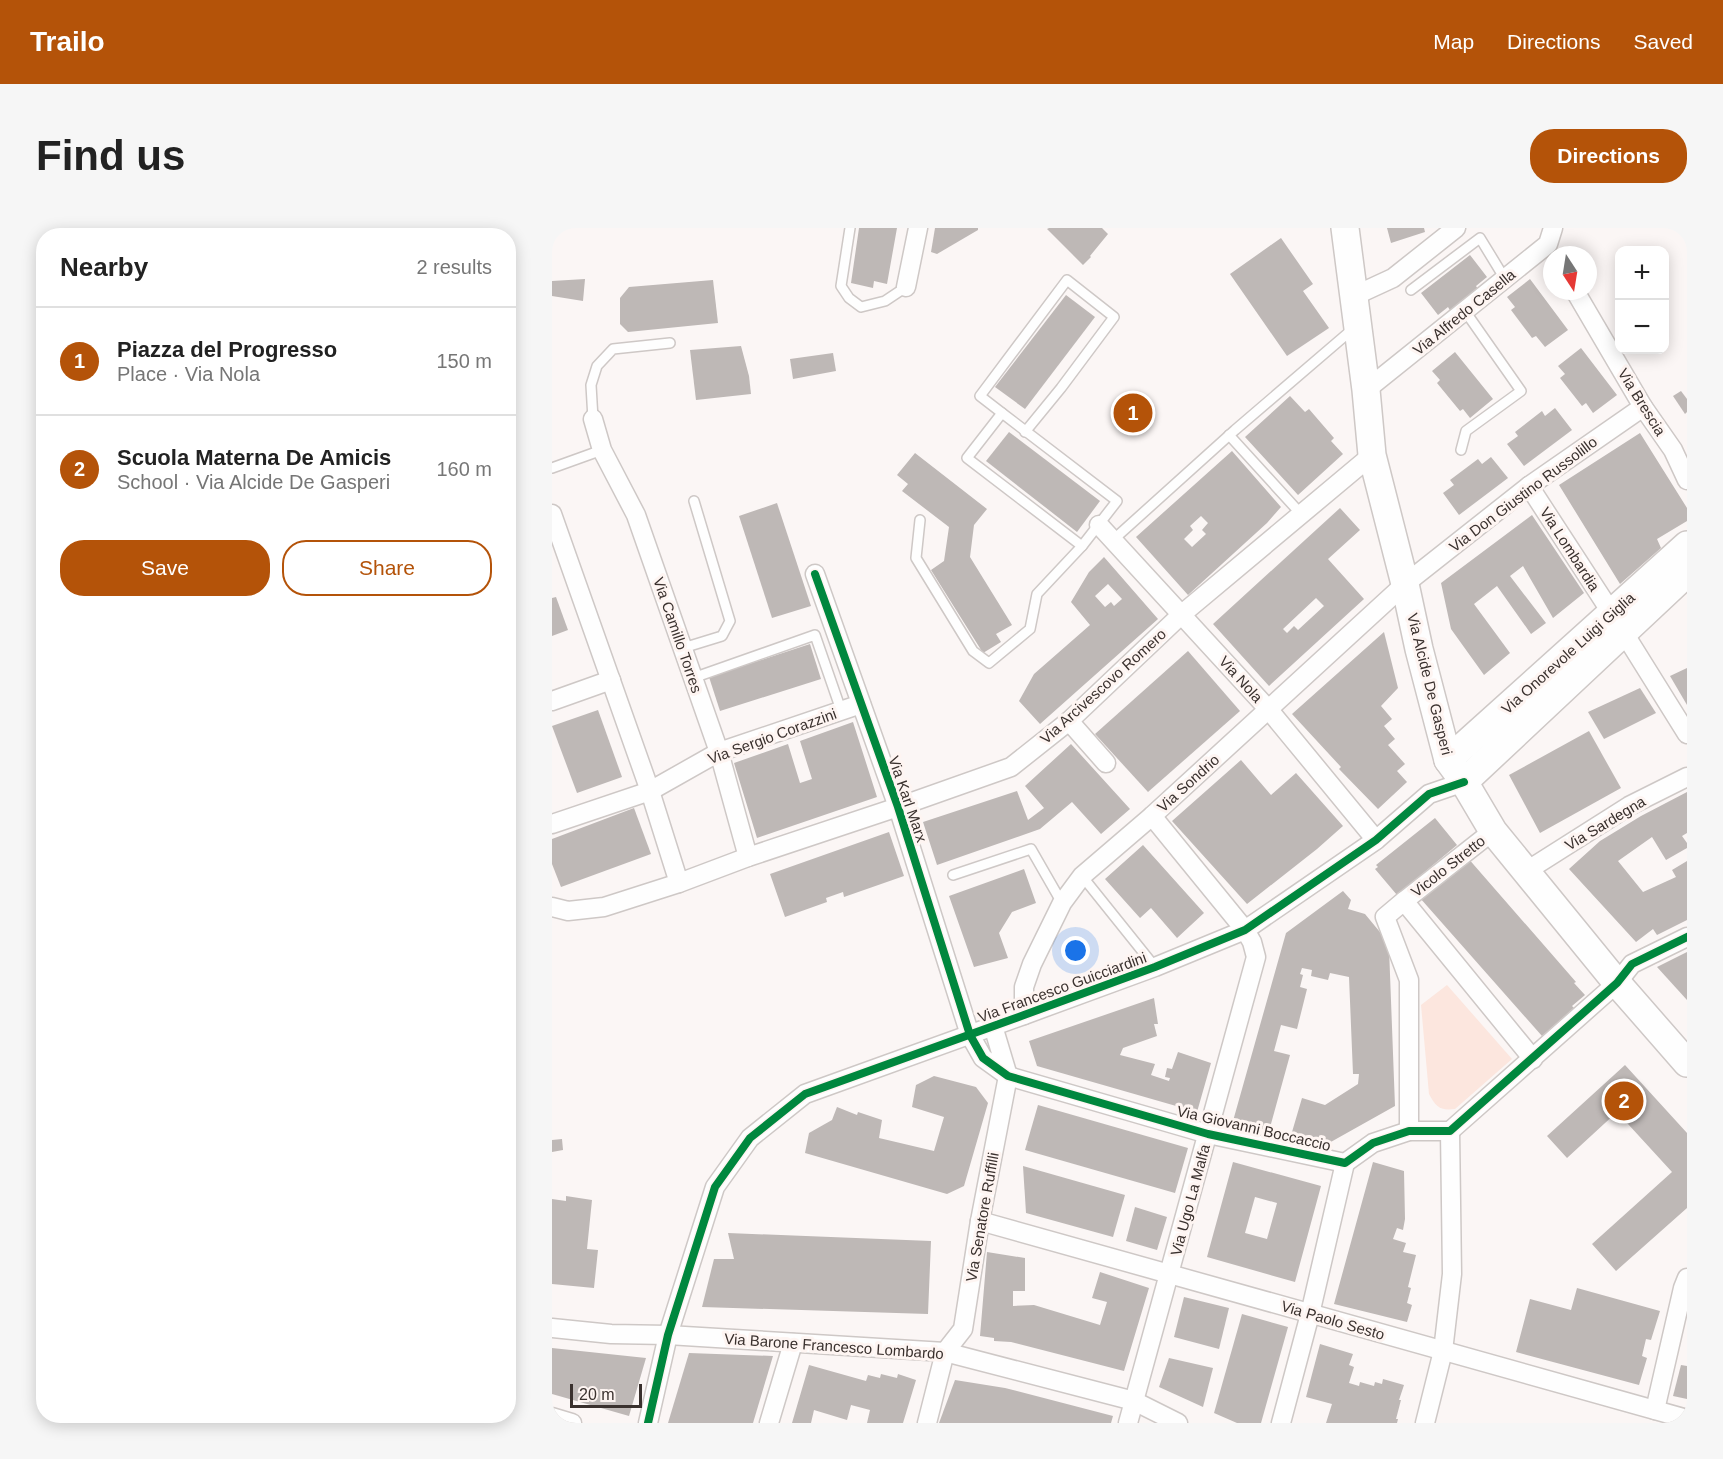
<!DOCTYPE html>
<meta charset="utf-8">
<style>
body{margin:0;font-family:Helvetica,sans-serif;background:#f6f6f6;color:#222}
.controls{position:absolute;right:18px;top:18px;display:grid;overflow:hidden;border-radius:12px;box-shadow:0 3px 15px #0003}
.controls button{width:54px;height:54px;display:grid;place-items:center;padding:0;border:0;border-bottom:2px solid #e0e0e0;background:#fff;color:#222;font:30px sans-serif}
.compass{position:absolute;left:991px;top:18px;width:54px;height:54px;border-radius:50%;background:#fff;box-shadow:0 3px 15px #0003;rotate:168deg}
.scale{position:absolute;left:18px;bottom:15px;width:72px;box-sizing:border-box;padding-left:6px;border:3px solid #3a312e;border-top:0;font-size:16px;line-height:21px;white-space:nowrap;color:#3a312e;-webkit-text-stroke:4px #fef5f2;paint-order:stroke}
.you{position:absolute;left:524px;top:723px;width:21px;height:21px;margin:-15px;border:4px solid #fff;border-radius:50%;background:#1a73e8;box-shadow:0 0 0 9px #1a73e833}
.badge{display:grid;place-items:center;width:39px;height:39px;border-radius:50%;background:#b45309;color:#fff;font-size:20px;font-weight:700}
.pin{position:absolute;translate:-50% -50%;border:3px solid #fff;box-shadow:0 2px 6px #0006}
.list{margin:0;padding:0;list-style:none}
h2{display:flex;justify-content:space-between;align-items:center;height:78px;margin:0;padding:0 24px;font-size:26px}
h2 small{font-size:20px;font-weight:400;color:#767676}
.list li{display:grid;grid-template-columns:39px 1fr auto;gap:18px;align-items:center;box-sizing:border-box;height:108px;padding:0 24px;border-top:2px solid #e0e0e0}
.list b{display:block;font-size:22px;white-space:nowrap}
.list p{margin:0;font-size:20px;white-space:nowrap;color:#767676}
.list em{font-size:20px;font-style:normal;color:#767676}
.actions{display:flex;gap:12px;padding:18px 24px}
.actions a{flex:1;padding:14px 0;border:2px solid #b45309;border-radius:24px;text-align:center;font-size:21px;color:#b45309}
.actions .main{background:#b45309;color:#fff}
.map{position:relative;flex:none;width:1135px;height:1195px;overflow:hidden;border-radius:24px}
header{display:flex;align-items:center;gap:36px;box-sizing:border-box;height:84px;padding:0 30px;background:#b45309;color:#fff}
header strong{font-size:28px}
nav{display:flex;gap:33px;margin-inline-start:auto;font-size:21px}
.intro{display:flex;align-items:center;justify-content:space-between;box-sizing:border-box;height:144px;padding:0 36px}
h1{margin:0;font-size:42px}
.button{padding:15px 27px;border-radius:24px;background:#b45309;color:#fff;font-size:21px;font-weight:700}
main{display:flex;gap:36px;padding:0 36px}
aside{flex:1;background:#fff;border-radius:24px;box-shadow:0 3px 15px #0003}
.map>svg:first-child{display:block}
.green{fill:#fce6de}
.building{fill:#beb8b6;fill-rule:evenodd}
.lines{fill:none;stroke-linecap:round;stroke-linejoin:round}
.lane-casing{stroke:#cec8c6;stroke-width:12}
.street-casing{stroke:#cec8c6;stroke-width:21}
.secondary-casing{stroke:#cec8c6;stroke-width:30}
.lane{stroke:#fefefe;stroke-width:9}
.street{stroke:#fefefe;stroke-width:18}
.secondary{stroke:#fefefe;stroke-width:27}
.cycleway-casing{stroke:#fef5f2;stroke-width:11}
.cycleway{stroke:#00873e;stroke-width:8}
.labels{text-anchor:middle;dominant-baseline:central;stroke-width:6;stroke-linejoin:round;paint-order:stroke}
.street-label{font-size:15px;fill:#3a312e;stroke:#fef5f2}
</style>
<header>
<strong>Trailo</strong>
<nav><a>Map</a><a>Directions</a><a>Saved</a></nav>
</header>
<div class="intro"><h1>Find us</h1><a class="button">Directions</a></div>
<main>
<aside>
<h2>Nearby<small>2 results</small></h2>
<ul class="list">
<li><span class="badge">1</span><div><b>Piazza del Progresso</b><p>Place · Via Nola</p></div><em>150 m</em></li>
<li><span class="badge">2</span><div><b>Scuola Materna De Amicis</b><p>School · Via Alcide De Gasperi</p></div><em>160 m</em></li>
</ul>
<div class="actions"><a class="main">Save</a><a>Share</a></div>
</aside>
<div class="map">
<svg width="1135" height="1195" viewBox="0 0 1135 1195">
<rect width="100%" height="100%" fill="#fbf6f5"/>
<!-- green -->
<path class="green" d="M 895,757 L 960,831 L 903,881 C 888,883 884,879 877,866 L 869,777 Z"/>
<!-- building -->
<g class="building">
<polygon points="307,0 345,0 335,56 322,53 321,60 299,55"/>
<polygon points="383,0 426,0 426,2 385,26 379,24"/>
<polygon points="497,0 550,0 556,6 538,28 539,29 531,37 495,1"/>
<polygon points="835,0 872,0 873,4 839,15"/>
<polygon points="729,10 761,56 751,63 777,100 735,128 678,46"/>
<polygon points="918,27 935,49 924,58 927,63 899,84 896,79 886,87 869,65"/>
<polygon points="33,51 31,73 0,68 0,53"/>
<polygon points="978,51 1016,102 993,119 984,108 980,110 959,82 963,79 955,69"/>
<polygon points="161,52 166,95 76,104 68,96 68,70 77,59"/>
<polygon points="514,67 543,89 473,181 443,159"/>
<polygon points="189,118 197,148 199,166 144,172 138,122"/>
<polygon points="1029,120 1065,167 1041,185 1034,175 1030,178 1008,150 1013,146 1006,138"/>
<polygon points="903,124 941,171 918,190 911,181 908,183 885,155 888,152 880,143"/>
<polygon points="281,125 284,143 241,151 238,131"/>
<polygon points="1129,163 1135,171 1135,184 1133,186 1121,168"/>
<polygon points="738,168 753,184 757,181 782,210 779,213 791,226 746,267 693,209"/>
<polygon points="1003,180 1020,202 972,238 955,216 966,208 963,204 990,183 993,188"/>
<polygon points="457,204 548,273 525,304 434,233"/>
<polygon points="1088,205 1135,280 1135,293 1105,311 1109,320 1068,356 1007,257"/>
<path d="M 680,223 L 729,279 L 715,295 L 636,367 L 584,309 ZM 649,288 L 656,295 L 650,302 L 654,306 L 640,319 L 632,311 L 641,302 L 638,298 Z"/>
<polygon points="363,225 435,281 422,297 418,329 460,397 444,406 449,414 431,425 379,342 392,333 397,299 350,263 356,256 345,247"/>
<polygon points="939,229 956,250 907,287 891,265 902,257 898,252 926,231 930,236"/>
<polygon points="225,275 259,378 220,390 187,288"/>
<path d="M 788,280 L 808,302 L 776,331 L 812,371 L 717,458 L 661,396 ZM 764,370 L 772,378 L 746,402 L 742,398 L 735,405 L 731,401 Z"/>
<polygon points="980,287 1032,365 1001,390 971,338 958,348 994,395 979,406 945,358 922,376 958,425 932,447 899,401 889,355"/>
<path d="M 552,329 L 606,391 L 488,496 L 467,473 L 482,446 L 538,397 L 519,374 L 537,344 ZM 556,356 L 570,371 L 562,378 L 559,374 L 553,379 L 543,368 Z"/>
<polygon points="4,369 16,402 0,408 0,370"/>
<polygon points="832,404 846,460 829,478 840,491 832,498 843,511 836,517 853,536 845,543 855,554 826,581 787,541 789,539 740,486"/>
<polygon points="258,416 269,451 168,483 157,449"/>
<polygon points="636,423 688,483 596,564 543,506"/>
<polygon points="1135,440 1135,477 1118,448"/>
<polygon points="1088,460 1104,485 1052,511 1036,484"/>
<polygon points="46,482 70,549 25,565 0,498"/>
<polygon points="301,494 325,569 205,610 182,535 236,516 248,555 260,551 248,513"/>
<polygon points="1037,503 1069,560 988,605 957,547"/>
<polygon points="519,516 578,581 549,606 520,574 488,601 385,637 371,594 465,563 476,592 492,580 473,558"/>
<polygon points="689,532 719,567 744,545 791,598 765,621 695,676 620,593"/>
<polygon points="1135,564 1135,605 1130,608 1135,615 1135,620 1114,632 1100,609 1066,633 1091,664 1124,649 1120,642 1135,633 1135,692 1105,707 1101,701 1084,714 1017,641 1048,613 1089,588"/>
<polygon points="82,580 99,626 9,659 0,636 0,611"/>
<polygon points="883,590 905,617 845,667 823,641 826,639 824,637"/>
<polygon points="337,604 352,648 292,669 291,664 274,670 275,674 233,689 218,646"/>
<polygon points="591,617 652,685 625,710 599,680 588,690 553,651"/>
<polygon points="915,629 1024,754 1022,755 1033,767 1020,778 1022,780 990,808 868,670"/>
<polygon points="472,641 484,675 460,684 447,705 456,730 422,739 397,668"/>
<polygon points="791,663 799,672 796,681 813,686 832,709 837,720 843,878 777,915 740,904 750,870 773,877 806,856 807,846 801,846 797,749 778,745 776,752 759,748 760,742 750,740 748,746 751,747 748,759 755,761 745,801 729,797 722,823 738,827 717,903 681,893 734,705"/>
<polygon points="1135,724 1135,772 1105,739"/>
<polygon points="602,770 606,796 602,796 605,808 571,820 568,827 603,836 599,847 617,853 618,850 613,849 615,840 620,841 626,824 659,835 645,884 485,838 477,813"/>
<polygon points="1073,837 1135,905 1135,980 1064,1043 1040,1016 1120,944 1065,884 1015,930 995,908"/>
<polygon points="382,848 424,859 436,875 412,958 395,966 253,925 257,905 280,892 285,879 305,887 306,884 330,892 327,910 382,923 392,889 360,879 364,857"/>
<polygon points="486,877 636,920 623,965 473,922"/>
<polygon points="10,911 11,922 0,924 0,912"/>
<path d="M 681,934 L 769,958 L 743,1054 L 655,1029 ZM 703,969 L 725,975 L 715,1011 L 693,1005 Z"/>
<polygon points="821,934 852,943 853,991 851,1002 845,1000 841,1011 854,1015 851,1024 864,1027 856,1059 859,1060 855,1075 860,1077 855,1094 782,1076"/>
<polygon points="471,938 573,967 561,1009 474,985"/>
<polygon points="14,968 40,972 35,1021 46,1022 42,1060 0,1056 0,971 14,973"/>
<polygon points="583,979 615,989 605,1022 574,1013"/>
<polygon points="176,1005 379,1013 376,1086 150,1079 162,1031 182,1031"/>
<polygon points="435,1024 473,1030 473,1063 461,1063 461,1078 482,1077 548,1097 555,1074 540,1070 548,1044 597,1060 572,1143 459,1114 442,1113 442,1110 428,1108"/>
<polygon points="1025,1060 1108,1083 1099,1112 1094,1111 1090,1128 1095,1130 1087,1157 964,1124 978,1071 1019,1082"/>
<polygon points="632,1069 677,1080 667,1121 622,1109"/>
<polygon points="690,1086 736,1099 709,1195 685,1195 662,1185"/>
<polygon points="768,1116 801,1126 797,1137 802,1139 797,1155 807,1158 808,1154 822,1158 823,1154 830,1156 831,1151 852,1157 847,1172 849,1172 844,1191 846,1191 845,1195 774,1195 780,1176 754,1169"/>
<polygon points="0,1120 94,1130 77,1188 0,1166"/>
<polygon points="137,1125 221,1128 201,1195 116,1195"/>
<polygon points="617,1130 661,1140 651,1179 607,1159"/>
<polygon points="257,1137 314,1153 316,1147 328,1150 329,1146 345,1150 346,1146 364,1152 351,1195 315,1195 318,1182 299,1177 295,1192 262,1182 259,1195 240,1195"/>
<polygon points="1129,1137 1135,1138 1135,1171 1121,1168"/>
<polygon points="403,1152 453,1160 561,1188 559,1195 387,1195"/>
</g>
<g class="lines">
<!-- lane casing -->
<g class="lane-casing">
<g id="lane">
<polyline points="298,0 289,58 297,70 309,79 333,73 354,59"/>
<polyline points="859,62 928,10 953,51"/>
<polygon points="450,185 565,273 530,318 415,230"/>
<polyline points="450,185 428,168 515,52 562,89 509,160 473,204"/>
<polyline points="41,191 39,157 45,138 61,121 118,115"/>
<polyline points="677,207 749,286"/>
<polyline points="909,222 914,203 969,163 913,83"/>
<polyline points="0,240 50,222"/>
<polyline points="368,292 364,330 421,423 437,435 478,401 485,366 530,318"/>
<polyline points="561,312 683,202 802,100"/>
<polyline points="131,420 170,408 178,393 142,273"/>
<polyline points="141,450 263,407 289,482"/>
<polyline points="401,647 479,621 510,675"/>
<polyline points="530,648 603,739"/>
</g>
</g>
<!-- street casing -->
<g class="street-casing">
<g id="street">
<polyline points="354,59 366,0"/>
<polyline points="1023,63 1091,179 1121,222 1135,252"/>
<polyline points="802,68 841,50 904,0"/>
<polyline points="814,162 996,16 1001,0"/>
<polyline points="41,191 50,222 84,287 167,524 196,629"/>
<polyline points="977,258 1057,381 1135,506"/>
<polyline points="0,286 98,563 127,655"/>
<polyline points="547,297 717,482 824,612"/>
<polyline points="263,346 346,579 418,807 431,830 456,848 656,906 793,935 821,915 857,903 898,903 1065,755 1080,736 1135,709"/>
<polyline points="0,473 59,452"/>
<polyline points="517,493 554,535"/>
<polyline points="0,596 98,563 167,524 309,476"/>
<polyline points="973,644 1077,578 1135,549"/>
<polyline points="852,673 941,603"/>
<polyline points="0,679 16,683 52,679 127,655 196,629 346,579 459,539 517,493 630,386 820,227"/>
<polyline points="472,787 472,759 480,736 510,675 530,648 600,588 853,356 977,258 1091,179"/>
<polyline points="857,903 857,752 833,689 852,673 981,831"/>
<polyline points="428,993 1135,1191"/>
<polyline points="0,1100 59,1106 116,1107 393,1124 582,1173 626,1195"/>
<polyline points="1103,1182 1131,1060 1135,1050"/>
<polyline points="0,1189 20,1195"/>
<polyline points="96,1195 116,1107 163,959 198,910 253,866 472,787 603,739 693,702 824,612 877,566 912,554"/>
<polyline points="217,1195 241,1115"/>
<polyline points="375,1195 393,1124 411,1101 428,993 456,848 441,798"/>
<polyline points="576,1195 704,729 700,714 693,702 600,588"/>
<polyline points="729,1195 758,1086 793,935"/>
<polyline points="873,1195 891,1123 900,1046 898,903"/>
</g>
</g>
<!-- secondary casing -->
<g class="secondary-casing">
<g id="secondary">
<polyline points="793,0 814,162 820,227 853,356 867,421 896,532 912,554 941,603 1065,755 1135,835"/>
<polyline points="896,532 1135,317"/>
<polyline points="912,554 1135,345"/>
</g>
</g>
<!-- lane -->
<use href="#lane" class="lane"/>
<!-- street -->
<use href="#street" class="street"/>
<!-- secondary -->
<use href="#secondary" class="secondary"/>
<!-- cycleway casing -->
<g class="cycleway-casing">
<g id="cycleway">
<polyline points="263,346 346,579 418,807 431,830 456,848 656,906 793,935 821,915 857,903 898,903 1065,755 1080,736 1135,709"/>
<polyline points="96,1195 116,1107 163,959 198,910 253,866 472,787 603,739 693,702 824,612 877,566 912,554"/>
</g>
</g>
<!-- cycleway -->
<use href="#cycleway" class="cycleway"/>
</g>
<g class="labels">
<!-- street labels -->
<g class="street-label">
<text transform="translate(912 84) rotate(-39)">Via Alfredo Casella</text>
<text transform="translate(1090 174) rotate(58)">Via Brescia</text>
<text transform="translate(971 266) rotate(-37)">Via Don Giustino Russolillo</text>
<text transform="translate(1018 321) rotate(57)">Via Lombardia</text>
<text transform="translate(126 407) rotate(71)">Via Camillo Torres</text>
<text transform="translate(1016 425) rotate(-42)">Via Onorevole Luigi Giglia</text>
<text transform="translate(689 451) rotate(48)">Via Nola</text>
<text transform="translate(878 456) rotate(76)">Via Alcide De Gasperi</text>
<text transform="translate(551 458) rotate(-42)">Via Arcivescovo Romero</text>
<text transform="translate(220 508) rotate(-20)">Via Sergio Corazzini</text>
<text transform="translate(636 555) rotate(-42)">Via Sondrio</text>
<text transform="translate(356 571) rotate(71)">Via Karl Marx</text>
<text transform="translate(1053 595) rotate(-31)">Via Sardegna</text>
<text transform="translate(896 638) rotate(-38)">Vicolo Stretto</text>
<text transform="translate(510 759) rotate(-20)">Via Francesco Guicciardini</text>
<text transform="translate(702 900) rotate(13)">Via Giovanni Boccaccio</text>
<text transform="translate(638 972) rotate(-75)">Via Ugo La Malfa</text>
<text transform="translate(430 989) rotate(-80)">Via Senatore Ruffilli</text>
<text transform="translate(781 1092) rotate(16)">Via Paolo Sesto</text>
<text transform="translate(282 1118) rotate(4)">Via Barone Francesco Lombardo</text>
</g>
</g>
</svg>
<div class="controls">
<button>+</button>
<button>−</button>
</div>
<svg class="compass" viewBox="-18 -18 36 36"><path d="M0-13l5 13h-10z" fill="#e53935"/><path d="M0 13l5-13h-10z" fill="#767676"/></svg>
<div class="scale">20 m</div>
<div class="you"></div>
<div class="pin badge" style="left:581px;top:185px">1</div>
<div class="pin badge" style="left:1072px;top:873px">2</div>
</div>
</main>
